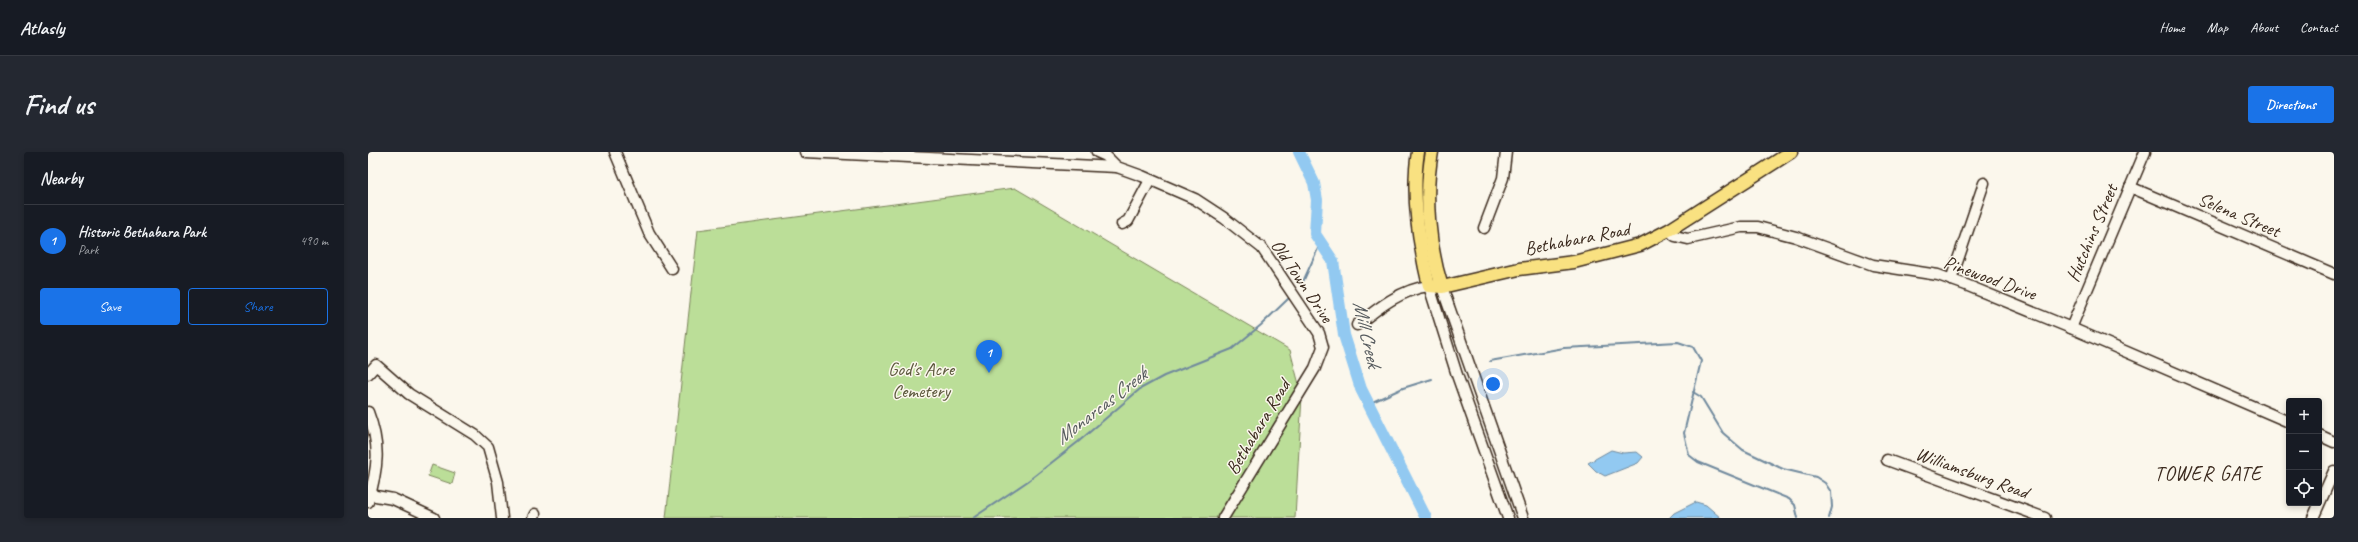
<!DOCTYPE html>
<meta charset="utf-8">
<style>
body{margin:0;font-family:Caveat,sans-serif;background:#242831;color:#f1f3f6}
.controls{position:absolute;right:12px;bottom:12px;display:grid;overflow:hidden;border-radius:4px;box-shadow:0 2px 6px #0003}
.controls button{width:36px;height:36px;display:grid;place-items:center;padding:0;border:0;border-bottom:1px solid #363941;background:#171b24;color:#f1f3f6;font:20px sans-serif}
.you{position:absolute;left:1125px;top:232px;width:14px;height:14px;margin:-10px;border:3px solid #fff;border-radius:50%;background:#1a73e8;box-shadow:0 0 0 6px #1a73e833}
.badge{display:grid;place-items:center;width:26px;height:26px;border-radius:50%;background:#1a73e8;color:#fff;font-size:13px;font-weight:700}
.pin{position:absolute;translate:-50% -33px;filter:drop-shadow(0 1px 2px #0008)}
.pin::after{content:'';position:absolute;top:21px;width:14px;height:12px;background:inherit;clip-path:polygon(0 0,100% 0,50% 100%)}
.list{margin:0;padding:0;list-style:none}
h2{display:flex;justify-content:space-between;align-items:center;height:52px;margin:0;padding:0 16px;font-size:17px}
h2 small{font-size:13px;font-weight:400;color:#9ea1a6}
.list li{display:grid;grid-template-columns:26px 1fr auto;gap:12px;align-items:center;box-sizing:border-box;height:72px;padding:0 16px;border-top:1px solid #363941}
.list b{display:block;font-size:15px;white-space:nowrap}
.list p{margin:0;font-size:13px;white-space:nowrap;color:#9ea1a6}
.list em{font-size:13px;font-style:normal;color:#9ea1a6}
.actions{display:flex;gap:8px;padding:12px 16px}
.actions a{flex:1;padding:9px 0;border:1px solid #1a73e8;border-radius:4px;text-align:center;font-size:14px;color:#1a73e8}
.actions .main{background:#1a73e8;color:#fff}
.icon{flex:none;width:22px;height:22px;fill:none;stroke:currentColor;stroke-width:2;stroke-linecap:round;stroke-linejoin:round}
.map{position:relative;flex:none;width:1966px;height:366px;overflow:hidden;border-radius:4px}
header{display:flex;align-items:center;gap:24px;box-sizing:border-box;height:56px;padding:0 20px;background:#171b24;border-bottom:1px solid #363941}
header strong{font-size:19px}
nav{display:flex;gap:22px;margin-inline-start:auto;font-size:14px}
.intro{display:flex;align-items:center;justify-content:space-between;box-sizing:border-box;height:96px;padding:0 24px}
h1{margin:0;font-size:28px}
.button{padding:10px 18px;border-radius:4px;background:#1a73e8;color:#fff;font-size:14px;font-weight:700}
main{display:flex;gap:24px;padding:0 24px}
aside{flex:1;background:#171b24;border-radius:4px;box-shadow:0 2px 6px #0003}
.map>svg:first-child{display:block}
.green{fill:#bbde98;stroke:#7b845b}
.water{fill:#92c9f1;stroke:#6f899d}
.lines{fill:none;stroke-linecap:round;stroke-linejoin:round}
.stream{stroke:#6f899d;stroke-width:2}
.river{stroke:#92c9f1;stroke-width:12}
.minor-casing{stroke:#3b2a1e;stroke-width:13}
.major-casing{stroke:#3b2a1e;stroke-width:15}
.minor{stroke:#fbf7ec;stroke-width:10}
.major{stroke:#f9e181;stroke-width:12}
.labels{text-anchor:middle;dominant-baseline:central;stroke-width:3;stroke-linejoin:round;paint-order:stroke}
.street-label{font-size:19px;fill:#3b2a1e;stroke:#fbf7ec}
.park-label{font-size:19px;fill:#5b573c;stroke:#fbf7ec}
.water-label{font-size:20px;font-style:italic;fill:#555a5d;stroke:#fbf7ec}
.neighbourhood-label{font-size:20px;letter-spacing:1px;fill:#3b2a1e;stroke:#fbf7ec}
</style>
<header>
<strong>Atlasly</strong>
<nav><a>Home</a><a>Map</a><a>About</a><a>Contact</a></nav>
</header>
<div class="intro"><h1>Find us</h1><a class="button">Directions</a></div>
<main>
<aside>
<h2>Nearby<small></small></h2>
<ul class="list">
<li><span class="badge">1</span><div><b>Historic Bethabara Park</b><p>Park</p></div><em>490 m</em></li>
</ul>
<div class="actions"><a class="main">Save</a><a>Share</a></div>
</aside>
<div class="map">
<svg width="1966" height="366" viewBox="0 0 1966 366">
<rect width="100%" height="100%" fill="#fbf7ec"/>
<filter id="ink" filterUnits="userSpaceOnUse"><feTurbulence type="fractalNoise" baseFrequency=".025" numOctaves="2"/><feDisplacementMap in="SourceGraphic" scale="8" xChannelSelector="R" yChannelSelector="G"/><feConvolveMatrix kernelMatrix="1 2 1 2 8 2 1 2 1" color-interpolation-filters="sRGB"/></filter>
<g filter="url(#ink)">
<!-- green -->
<g class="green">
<polygon points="647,36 922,198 934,244 927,366 298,366 330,78"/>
<polygon points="64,313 87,321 84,332 60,324"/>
</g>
<!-- water -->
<g class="water">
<polygon points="1243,298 1255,301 1269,300 1275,305 1270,311 1237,324 1228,319 1220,311"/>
<polygon points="1328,350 1338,353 1353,366 1301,366 1306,361"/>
</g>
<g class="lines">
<!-- stream -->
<g class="stream">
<polyline points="934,132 952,92"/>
<polyline points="1122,209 1196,196 1310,190 1325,195 1333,209 1316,281 1321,303 1330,310 1421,347 1427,353 1430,366"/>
<polyline points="1325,240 1333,245 1355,281 1375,298 1415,317 1448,325 1457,331 1463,340 1464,355 1461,366"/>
<polyline points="1000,252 1035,236 1064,227"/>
<polyline points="605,366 660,329 710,290 772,237 796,224 864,197 893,173 920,147"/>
</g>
<!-- river -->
<polyline class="river" points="931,0 946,31 949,48 947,82 965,109 976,183 993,237 1058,366"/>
<!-- minor casing -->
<g class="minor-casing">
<g id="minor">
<polyline points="247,0 281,81 304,117"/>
<polyline points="437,0 749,15 774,24 827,47 856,66 894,96 951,181 955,195 947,216 855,366"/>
<polyline points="729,0 738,4 749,15"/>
<polyline points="1762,35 1966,122"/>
<polyline points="754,72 760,69 782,28"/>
<polyline points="1116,76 1135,26 1138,0"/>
<polyline points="1301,78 1307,84 1320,87 1373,75 1390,75 1428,85 1505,113 1570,123 1598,133 1703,176 1921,270"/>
<polyline points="1583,128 1616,31"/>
<polyline points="1074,135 1155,366"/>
<path d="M 989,173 C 1010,156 1034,137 1061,134 L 1089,223 L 1140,366"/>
<polyline points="1703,176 1777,0"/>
<polyline points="0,222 8,213 41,242 107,283 120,295 130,330 134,366"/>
<path d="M 0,260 C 13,294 10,316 0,350"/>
<polyline points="1951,283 1966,290"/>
<polyline points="1519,308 1677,366"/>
<polyline points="2,343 25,347 66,366"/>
<polyline points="165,366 167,362"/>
<polyline points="1945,366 1966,319"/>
</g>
</g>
<!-- major casing -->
<g class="major-casing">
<g id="major">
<path d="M 1050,0 C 1043,43 1051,92 1061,134 L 1074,135 L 1151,117 L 1206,110 L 1272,93 L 1301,78 L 1423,0"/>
<path d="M 1064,0 C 1056,43 1061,94 1074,135"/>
</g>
</g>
<!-- minor -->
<use href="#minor" class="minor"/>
<!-- major -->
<use href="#major" class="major"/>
</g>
</g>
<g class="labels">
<!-- street labels -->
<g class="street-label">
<text transform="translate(1871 63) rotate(23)">Selena Street</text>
<text transform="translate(1724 81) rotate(-67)">Hutchins Street</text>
<text transform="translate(1209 87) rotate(-11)">Bethabara Road</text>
<text transform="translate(1622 126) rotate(20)">Pinewood Drive</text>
<text transform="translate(934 129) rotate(56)">Old Town Drive</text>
<text transform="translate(890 275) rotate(-59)">Bethabara Road</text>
<text transform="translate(1604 321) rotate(20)">Williamsburg Road</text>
</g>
<!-- park labels -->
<g class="park-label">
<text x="553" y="217">God's Acre<tspan x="553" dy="22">Cemetery</tspan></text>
</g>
<!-- water labels -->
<g class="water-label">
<text transform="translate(999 182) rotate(77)">Mill Creek</text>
<text transform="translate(733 254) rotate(-38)">Monarcas Creek</text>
</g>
<!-- neighbourhood labels -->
<g class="neighbourhood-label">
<text x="1840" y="321">TOWER GATE</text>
</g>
</g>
</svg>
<div class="controls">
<button>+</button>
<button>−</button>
<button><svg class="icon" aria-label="locate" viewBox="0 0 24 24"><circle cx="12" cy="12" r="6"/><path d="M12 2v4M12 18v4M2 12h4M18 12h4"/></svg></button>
</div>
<div class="you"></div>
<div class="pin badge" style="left:621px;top:221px">1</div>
</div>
</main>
